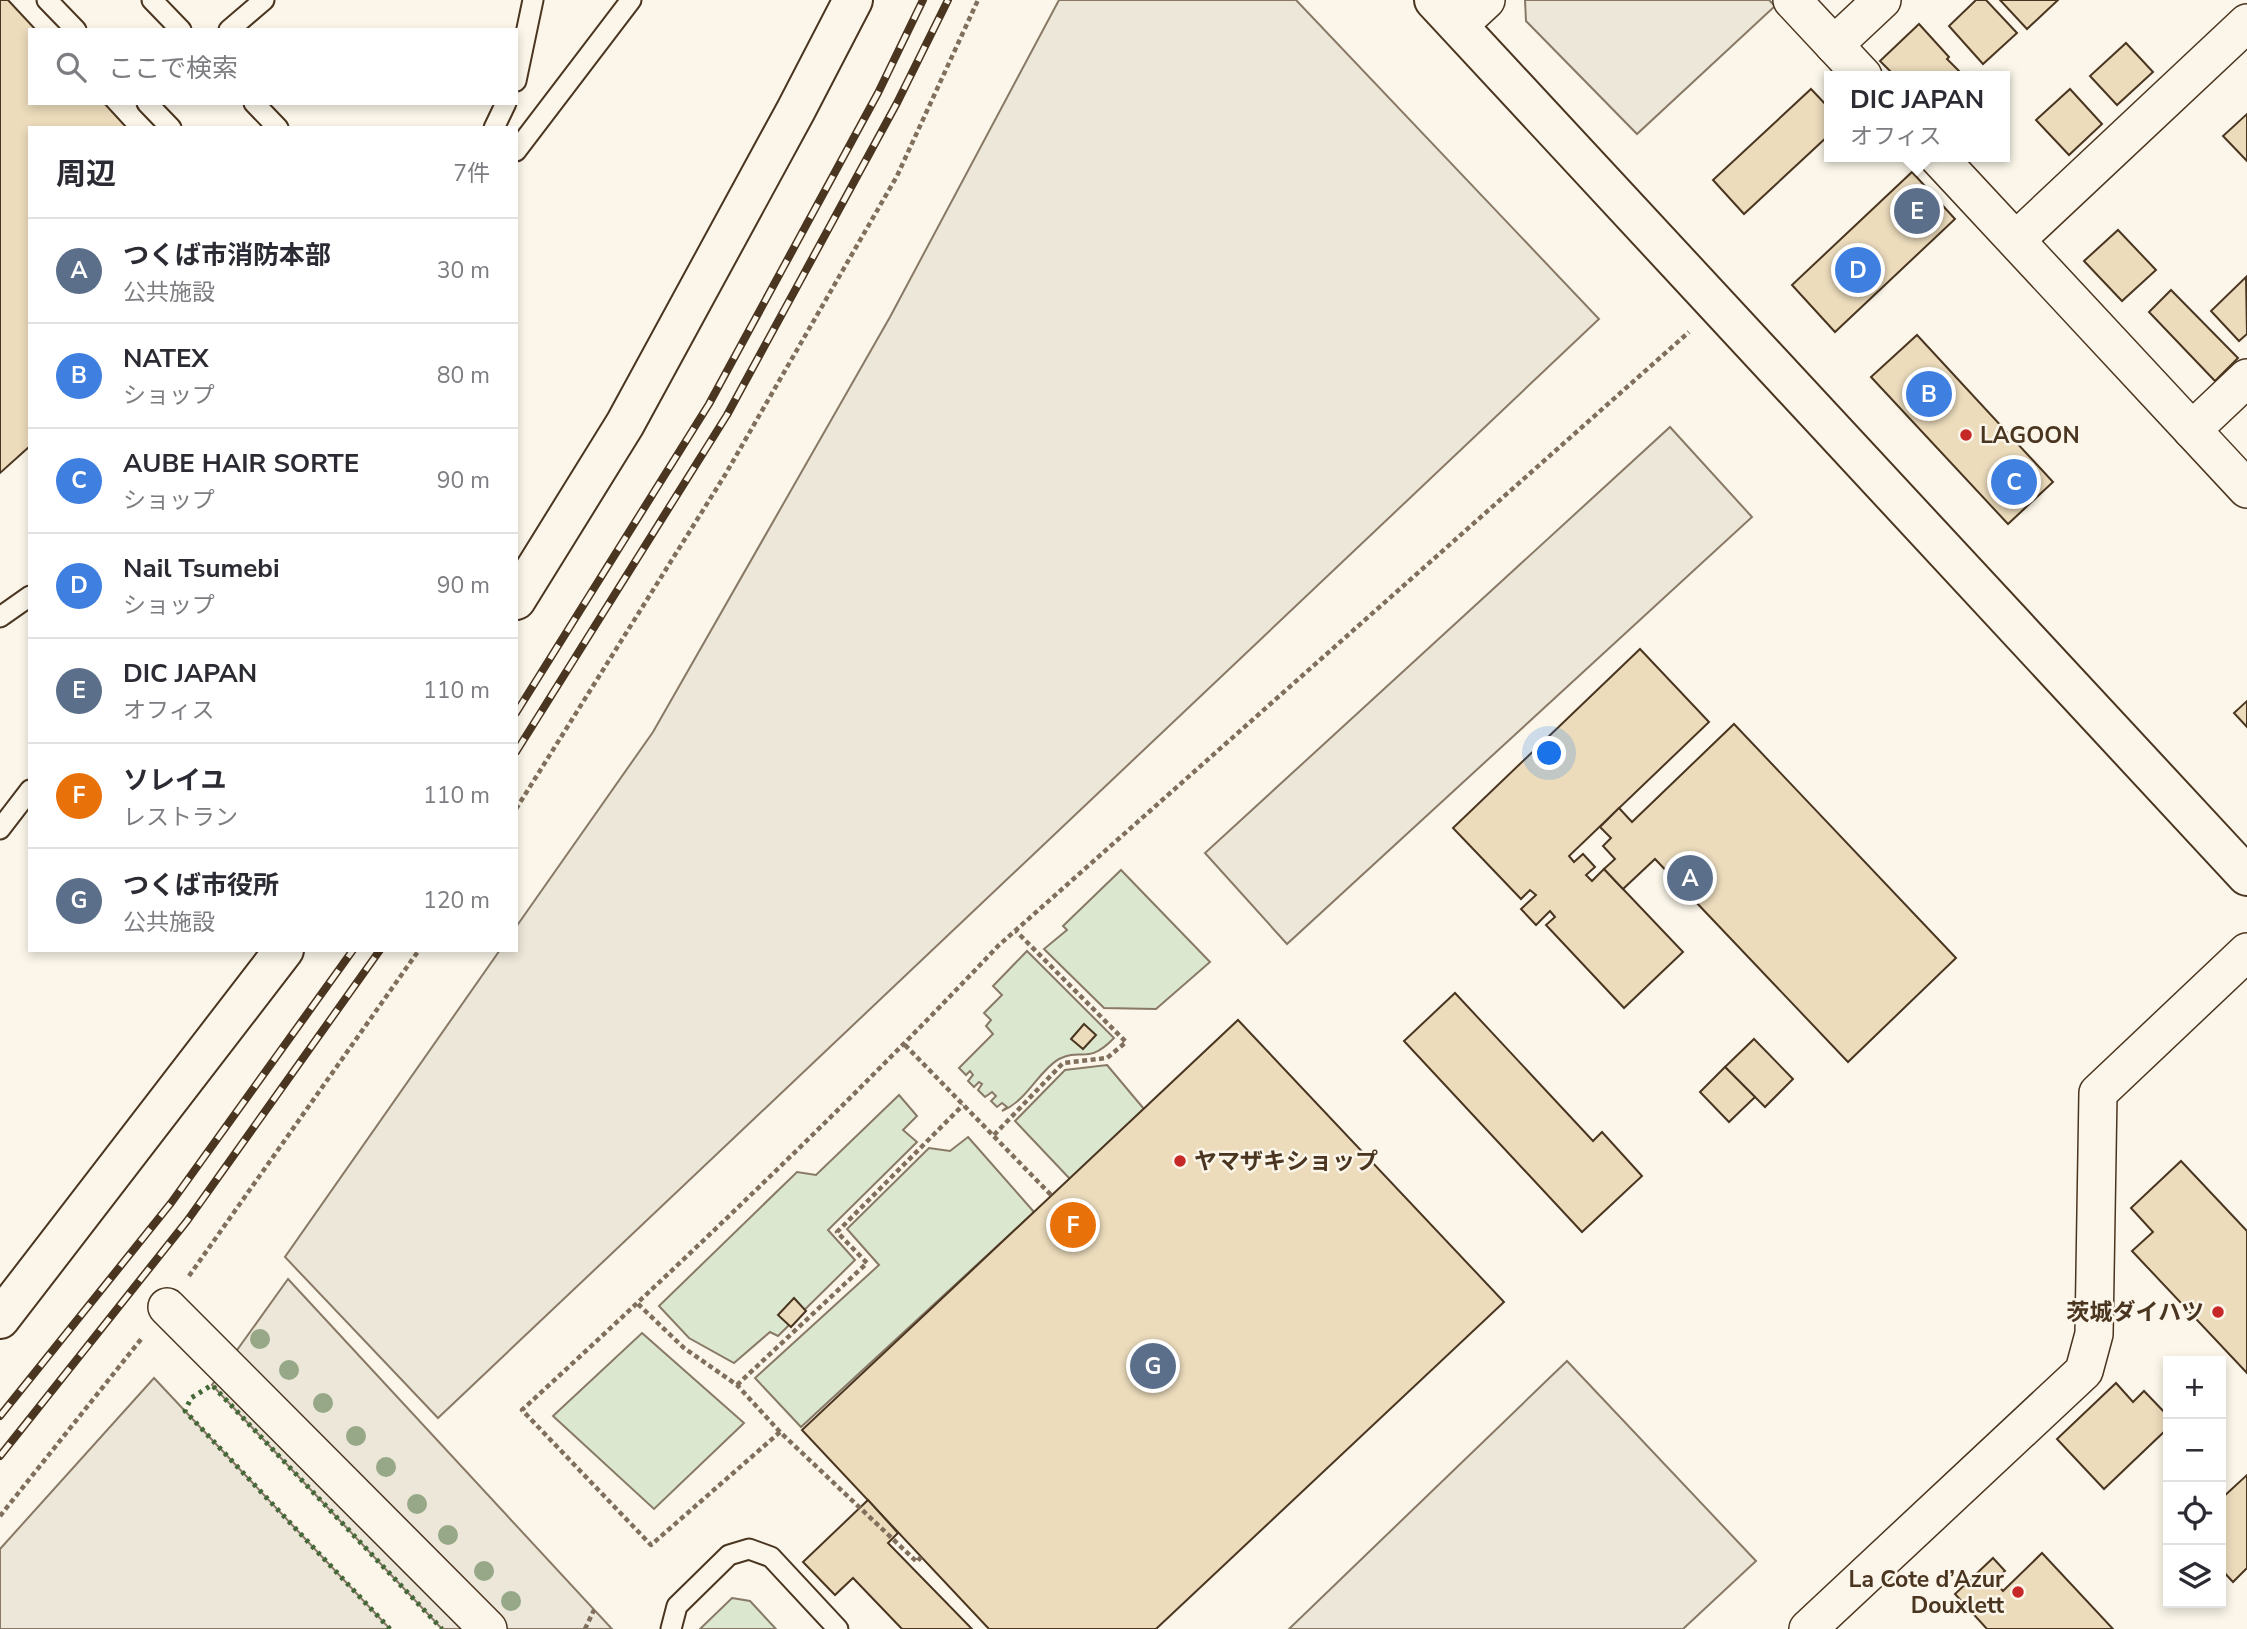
<!DOCTYPE html>
<html lang="ja">
<meta charset="utf-8">
<style>
body{margin:0;font-family:"Nunito Sans","Noto Sans JP",sans-serif;background:#f7f7f7;color:#2b2b33}
.controls{position:absolute;right:21px;bottom:21px;display:grid;overflow:hidden;border-radius:0px;box-shadow:0 4px 10px #0003}
.controls button{width:63px;height:63px;display:grid;place-items:center;padding:0;border:0;border-bottom:2px solid #e1e1e2;background:#fff;color:#2b2b33;font:35px sans-serif}
.you{position:absolute;left:1550px;top:754px;width:24px;height:24px;margin:-18px;border:5px solid #fff;border-radius:50%;background:#1a73e8;box-shadow:0 0 0 10px #1a73e833}
.badge{display:grid;place-items:center;width:46px;height:46px;border-radius:50%;background:#c62828;color:#fff;font-size:23px;font-weight:700}
.pin{position:absolute;translate:-50% -50%;border:4px solid #fff;box-shadow:0 2px 7px #0006}
.popup{position:absolute;left:1824px;top:71px;width:186px;height:91px;box-sizing:border-box;display:grid;place-content:center;border-radius:0px;background:#fff;filter:drop-shadow(0 2px 5px #0005);font-size:23px;white-space:nowrap;color:#7c7c81}
.popup b{font-size:26px;color:#2b2b33}
.popup::after{content:'';position:absolute;left:50%;top:100%;margin-left:-14px;border:14px solid transparent;border-top-color:#fff}
.list{margin:0;padding:0;list-style:none}
h2{display:flex;justify-content:space-between;align-items:center;height:91px;margin:0;padding:0 28px;font-size:30px}
h2 small{font-size:23px;font-weight:400;color:#7c7c81}
.list li{display:grid;grid-template-columns:46px 1fr auto;gap:21px;align-items:center;box-sizing:border-box;height:105px;padding:0 28px;border-top:2px solid #e1e1e2}
.list b{display:block;font-size:26px;white-space:nowrap}
.list p{margin:0;font-size:23px;white-space:nowrap;color:#7c7c81}
.list em{font-size:23px;font-style:normal;color:#7c7c81}
.icon{flex:none;width:38px;height:38px;fill:none;stroke:currentColor;stroke-width:2;stroke-linecap:round;stroke-linejoin:round}
.map{position:relative;flex:none;width:2247px;height:1629px;overflow:hidden}
.search{position:absolute;background:#fff;box-shadow:0 4px 10px #0003;left:28px;top:28px;width:490px;height:77px;display:flex;align-items:center;gap:18px;box-sizing:border-box;padding:0 24px;border-radius:0px;color:#7c7c81;font-size:26px}
.panel{position:absolute;background:#fff;box-shadow:0 4px 10px #0003;left:28px;top:126px;width:490px;height:826px;border-radius:0px}
.map>svg:first-child{display:block}
.green{fill:#dce7d0;stroke:#887966;stroke-width:2}
.parking{fill:#ede7d9;stroke:#887966;stroke-width:2}
.building{fill:#ecdcbc;stroke:#4a3520;stroke-width:2}
.lines{fill:none;stroke-linecap:round;stroke-linejoin:round}
.lane-casing{stroke:#4a3520;stroke-width:23}
.street-casing{stroke:#4a3520;stroke-width:40}
.secondary-casing{stroke:#4a3520;stroke-width:42}
.path{stroke:#7f6f5c;stroke-width:4.5;stroke-dasharray:5 3.5;stroke-linecap:butt}
.lane{stroke:#fbf6e9;stroke-width:19}
.street{stroke:#fbf6e9;stroke-width:37}
.secondary{stroke:#fbf6e9;stroke-width:38}
.rail-casing{stroke:#4a3520;stroke-width:8}
.rail{stroke:#fbf6e9;stroke-width:5;stroke-dasharray:16;stroke-linecap:butt}
.hedge{stroke:#436837;stroke-width:5;stroke-dasharray:3.5 5;stroke-linecap:butt}
.tree{fill:#96a887}
.poi-dot{fill:#c62828;stroke:#fbf6e9;stroke-width:2.5}
.labels{text-anchor:middle;dominant-baseline:central;stroke-width:5;stroke-linejoin:round;paint-order:stroke}
.poi-label{font-size:23px;font-weight:bold;fill:#4a3520;stroke:#fbf6e9;text-anchor:start}
</style>
<div class="map">
<svg width="2247" height="1629" viewBox="0 0 2247 1629">
<rect width="100%" height="100%" fill="#fbf6e9"/>
<!-- green -->
<g class="green">
<polygon points="1121,870 1210,962 1156,1009 1104,1008 1044,949 1067,930 1063,926"/>
<path d="M 1027,951 L 1114,1038 C 1087,1066 1082,1047 1059,1059 C 1039,1070 1028,1100 1002,1111 L 1007,1107 L 1002,1103 L 997,1107 L 991,1101 L 996,1096 L 992,1092 L 985,1097 L 978,1090 L 982,1084 L 979,1082 L 974,1087 L 968,1081 L 973,1075 L 970,1071 L 966,1075 L 959,1068 L 993,1034 L 986,1026 L 991,1020 L 984,1013 L 1002,995 L 993,986 Z"/>
<polygon points="1107,1065 1144,1109 1070,1179 1015,1121 1065,1070"/>
<polygon points="899,1095 917,1116 903,1130 917,1142 828,1230 855,1260 778,1336 770,1332 734,1363 689,1338 659,1306 797,1172 816,1175"/>
<polygon points="968,1137 1034,1212 801,1427 755,1378 879,1265 847,1229 929,1148 950,1151"/>
<polygon points="642,1333 744,1423 654,1509 553,1416"/>
<polygon points="732,1598 750,1601 776,1629 700,1629"/>
</g>
<!-- parking -->
<g class="parking">
<polygon points="1059,0 1296,0 1599,319 438,1418 285,1257 500,950 516,950 516,927 653,732 890,317"/>
<polygon points="1525,0 1769,0 1775,6 1637,134 1526,21"/>
<polygon points="1670,427 1752,517 1287,944 1205,853"/>
<polygon points="288,1279 612,1629 442,1629 212,1385"/>
<polygon points="1567,1361 1756,1561 1683,1629 1289,1629"/>
<polygon points="154,1378 185,1411 390,1629 0,1629 0,1549"/>
</g>
<!-- building -->
<g class="building">
<polygon points="0,0 8,0 36,30 30,30 30,103 104,103 127,128 30,128 30,446 0,473"/>
<polygon points="1976,0 1986,0 2017,33 1983,64 1949,26"/>
<polygon points="2000,0 2058,0 2027,29"/>
<polygon points="1919,24 1949,57 1947,59 1964,76 1895,76 1880,61"/>
<polygon points="2126,43 2153,72 2117,105 2090,76"/>
<polygon points="1811,89 1829,108 1829,135 1744,214 1713,180"/>
<polygon points="2070,89 2102,124 2069,155 2036,120"/>
<polygon points="2247,114 2247,161 2223,136"/>
<polygon points="1912,172 1955,219 1835,332 1792,285"/>
<polygon points="2118,230 2156,270 2122,301 2084,261"/>
<polygon points="2246,277 2247,334 2239,341 2211,311"/>
<polygon points="2171,290 2238,358 2215,381 2149,312"/>
<polygon points="1917,335 2053,482 2008,524 1871,377"/>
<polygon points="1640,649 1709,722 1569,856 1574,862 1583,854 1595,867 1586,875 1592,881 1604,869 1683,952 1624,1008 1546,925 1555,917 1550,911 1536,925 1521,909 1536,895 1530,890 1521,899 1453,828"/>
<polygon points="2247,701 2247,727 2234,713"/>
<polygon points="1734,724 1956,958 1848,1062 1655,859 1623,889 1604,869 1615,859 1603,846 1611,838 1600,827 1619,808 1632,822"/>
<polygon points="1455,993 1593,1141 1602,1132 1642,1176 1582,1232 1404,1041"/>
<polygon points="1238,1020 1504,1302 1156,1629 989,1629 802,1430"/>
<polygon points="1084,1024 1096,1035 1083,1049 1071,1039"/>
<polygon points="1754,1039 1793,1079 1765,1107 1725,1067"/>
<polygon points="1725,1067 1755,1097 1729,1122 1700,1092"/>
<polygon points="2181,1161 2247,1231 2247,1373 2132,1251 2153,1232 2131,1208"/>
<polygon points="794,1298 806,1311 791,1327 778,1315"/>
<polygon points="2116,1383 2133,1402 2144,1391 2168,1416 2168,1428 2104,1489 2057,1439"/>
<polygon points="2247,1475 2247,1568 2233,1582 2221,1569 2221,1499"/>
<polygon points="868,1500 898,1533 888,1543 972,1629 902,1629 853,1578 835,1595 803,1562"/>
<polygon points="2042,1553 2113,1629 1987,1629 1955,1594 1993,1558 2005,1571 1994,1581 2003,1591"/>
</g>
<g class="lines">
<!-- lane casing -->
<g class="lane-casing">
<g id="lane">
<polyline points="47,0 76,30"/>
<polyline points="152,0 181,30"/>
<polyline points="229,30 264,0"/>
<polyline points="516,81 533,0"/>
<polyline points="147,103 171,128"/>
<polyline points="254,103 278,128"/>
<polyline points="494,128 506,103"/>
<polyline points="516,151 631,0"/>
<polyline points="0,617 30,596"/>
<polyline points="0,829 30,790"/>
<polyline points="671,1629 677,1606 729,1555 749,1549 771,1557 838,1629"/>
</g>
</g>
<!-- street casing -->
<g class="street-casing">
<g id="street">
<polyline points="1792,0 1863,76"/>
<polyline points="1458,26 1486,0"/>
<polyline points="1834,45 1882,0"/>
<polyline points="1938,157 2247,489"/>
<polyline points="2016,240 2247,23"/>
<polyline points="2192,430 2247,378"/>
<polyline points="167,1307 488,1629"/>
<polyline points="1808,1629 2084,1371 2094,1334 2098,1093 2247,952"/>
</g>
</g>
<!-- secondary casing -->
<g class="secondary-casing">
<g id="secondary">
<polyline points="1434,0 2247,876"/>
<polyline points="516,600 625,424 796,110 853,0"/>
<polyline points="0,1319 284,950"/>
</g>
</g>
<!-- path -->
<g class="path">
<polyline points="516,809 725,475 897,176 978,0"/>
<polyline points="905,1045 1052,1196"/>
<polyline points="994,1135 1063,1063 1107,1058 1126,1042 1016,931"/>
<polyline points="189,1276 419,950"/>
<polyline points="638,1304 684,1348 737,1385 780,1432 917,1562 921,1557"/>
<polyline points="737,1385 867,1263 837,1232 963,1105"/>
<path d="M 780,1432 L 651,1545 L 522,1410 C 685,1260 846,1107 998,946 L 1689,332"/>
<polyline points="0,1516 142,1338"/>
<polyline points="585,1629 594,1610"/>
</g>
<!-- lane -->
<use href="#lane" class="lane"/>
<!-- street -->
<use href="#street" class="street"/>
<!-- secondary -->
<use href="#secondary" class="secondary"/>
<!-- rail casing -->
<g class="rail-casing">
<g id="rail">
<polyline points="516,713 709,404 878,93 923,0"/>
<polyline points="516,752 727,415 897,103 948,0"/>
<polyline points="0,1416 171,1203 353,950"/>
<polyline points="0,1456 187,1221 380,950"/>
</g>
</g>
<!-- rail -->
<use href="#rail" class="rail"/>
<!-- hedge -->
<polyline class="hedge" points="390,1629 185,1411 191,1398 212,1385 442,1629"/>
</g>
<!-- trees -->
<g class="tree">
<circle cx="260" cy="1339" r="10"/>
<circle cx="289" cy="1370" r="10"/>
<circle cx="323" cy="1403" r="10"/>
<circle cx="356" cy="1436" r="10"/>
<circle cx="386" cy="1467" r="10"/>
<circle cx="417" cy="1504" r="10"/>
<circle cx="448" cy="1535" r="10"/>
<circle cx="484" cy="1571" r="10"/>
<circle cx="511" cy="1601" r="10"/>
</g>
<!-- markers -->
<g class="poi-dot">
<circle cx="1966" cy="435" r="7"/>
<circle cx="1180" cy="1161" r="7"/>
<circle cx="2218" cy="1312" r="7"/>
<circle cx="2018" cy="1592" r="7"/>
</g>
<g class="labels">
<!-- poi labels -->
<g class="poi-label">
<text x="1980" y="435">LAGOON</text>
<text x="1194" y="1161">ヤマザキショップ</text>
<text x="2204" y="1312" text-anchor="end">茨城ダイハツ</text>
<text x="2004" y="1579" text-anchor="end">La Cote d’Azur<tspan x="2004" dy="26">Douxlett</tspan></text>
</g>
</g>
</svg>
<div class="controls">
<button>+</button>
<button>−</button>
<button><svg class="icon" aria-label="locate" viewBox="0 0 24 24"><circle cx="12" cy="12" r="6"/><path d="M12 2v4M12 18v4M2 12h4M18 12h4"/></svg></button>
<button><svg class="icon" aria-label="layers" viewBox="0 0 24 24"><path d="M12 4l9 5-9 5-9-5zM3 14l9 5 9-5"/></svg></button>
</div>
<div class="you"></div>
<div class="pin badge" style="left:1690px;top:878px;background:#5c6f8a">A</div>
<div class="pin badge" style="left:1929px;top:394px;background:#3f7fe0">B</div>
<div class="pin badge" style="left:2014px;top:482px;background:#3f7fe0">C</div>
<div class="pin badge" style="left:1858px;top:270px;background:#3f7fe0">D</div>
<div class="pin badge" style="left:1917px;top:211px;background:#5c6f8a">E</div>
<div class="popup"><b>DIC JAPAN</b>オフィス</div>
<div class="pin badge" style="left:1073px;top:1225px;background:#e8710a">F</div>
<div class="pin badge" style="left:1153px;top:1366px;background:#5c6f8a">G</div>
<div class="search"><svg class="icon" aria-label="search" viewBox="0 0 24 24"><circle cx="10" cy="10" r="6"/><path d="M15 15l6 6"/></svg>ここで検索</div>
<section class="panel">
<h2>周辺<small>7件</small></h2>
<ul class="list">
<li><span class="badge" style="background:#5c6f8a">A</span><div><b>つくば市消防本部</b><p>公共施設</p></div><em>30 m</em></li>
<li><span class="badge" style="background:#3f7fe0">B</span><div><b>NATEX</b><p>ショップ</p></div><em>80 m</em></li>
<li><span class="badge" style="background:#3f7fe0">C</span><div><b>AUBE HAIR SORTE</b><p>ショップ</p></div><em>90 m</em></li>
<li><span class="badge" style="background:#3f7fe0">D</span><div><b>Nail Tsumebi</b><p>ショップ</p></div><em>90 m</em></li>
<li><span class="badge" style="background:#5c6f8a">E</span><div><b>DIC JAPAN</b><p>オフィス</p></div><em>110 m</em></li>
<li><span class="badge" style="background:#e8710a">F</span><div><b>ソレイユ</b><p>レストラン</p></div><em>110 m</em></li>
<li><span class="badge" style="background:#5c6f8a">G</span><div><b>つくば市役所</b><p>公共施設</p></div><em>120 m</em></li>
</ul>
</section>
</div>
